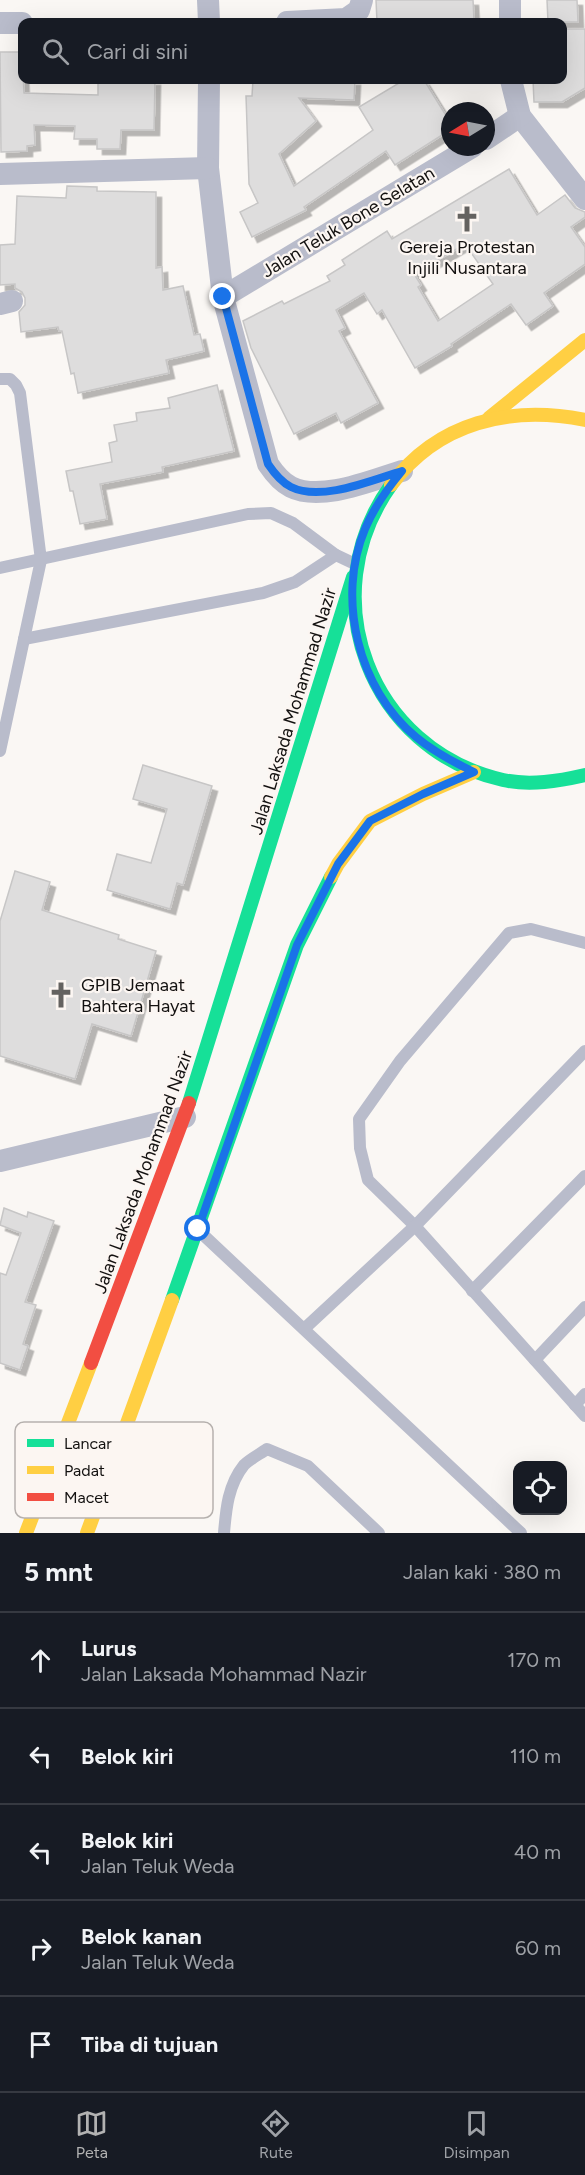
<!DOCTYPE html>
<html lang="id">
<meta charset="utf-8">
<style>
body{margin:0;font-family:Figtree,sans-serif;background:#242831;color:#f1f3f6}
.controls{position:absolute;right:18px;bottom:18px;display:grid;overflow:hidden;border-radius:12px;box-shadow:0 6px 24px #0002}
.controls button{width:54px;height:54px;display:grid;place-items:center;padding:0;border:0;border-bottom:2px solid #363941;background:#171b24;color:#f1f3f6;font:30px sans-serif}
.compass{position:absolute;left:441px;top:102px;width:54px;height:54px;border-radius:50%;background:#171b24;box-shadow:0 6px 24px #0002;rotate:260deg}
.stop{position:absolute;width:18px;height:18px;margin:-14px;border:4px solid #1a73e8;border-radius:50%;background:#fff}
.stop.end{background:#1a73e8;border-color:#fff;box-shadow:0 2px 6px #0008}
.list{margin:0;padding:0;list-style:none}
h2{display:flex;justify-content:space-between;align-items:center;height:78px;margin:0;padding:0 24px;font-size:26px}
h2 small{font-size:20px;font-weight:400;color:#9ea1a6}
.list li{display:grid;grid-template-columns:39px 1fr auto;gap:18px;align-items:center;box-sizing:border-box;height:96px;padding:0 24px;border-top:2px solid #363941}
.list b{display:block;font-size:22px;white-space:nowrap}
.list p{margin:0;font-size:20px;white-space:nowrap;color:#9ea1a6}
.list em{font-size:20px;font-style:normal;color:#9ea1a6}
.icon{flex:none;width:33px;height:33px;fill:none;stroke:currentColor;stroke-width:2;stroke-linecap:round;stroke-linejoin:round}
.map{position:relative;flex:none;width:585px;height:1533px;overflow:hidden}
.search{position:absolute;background:#171b24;box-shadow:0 6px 24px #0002;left:18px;right:18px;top:18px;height:66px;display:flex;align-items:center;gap:15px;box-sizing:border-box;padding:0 21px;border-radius:12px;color:#9ea1a6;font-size:22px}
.sheet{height:558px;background:#171b24}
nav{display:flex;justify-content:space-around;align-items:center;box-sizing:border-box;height:84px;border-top:2px solid #363941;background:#171b24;font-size:16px;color:#9ea1a6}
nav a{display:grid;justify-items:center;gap:3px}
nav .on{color:#b2b2b2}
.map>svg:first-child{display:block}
.building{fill:#dedddd;stroke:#c7c6c6;stroke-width:1.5;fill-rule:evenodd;filter:url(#shadow)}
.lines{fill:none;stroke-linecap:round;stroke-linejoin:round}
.lane{stroke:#b9bccb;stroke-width:12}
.street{stroke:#b9bccb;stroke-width:22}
.fast{stroke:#16e098;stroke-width:14}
.slow{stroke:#ffcf43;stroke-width:14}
.jam{stroke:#f24e42;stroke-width:14}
.route{stroke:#1a73e8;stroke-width:8}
.labels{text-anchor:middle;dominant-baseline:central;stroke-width:4.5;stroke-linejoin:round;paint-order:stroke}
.street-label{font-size:18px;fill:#131110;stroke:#fcf6f2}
.poi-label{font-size:18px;fill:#131110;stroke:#fcf6f2}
.key{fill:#fcf6f2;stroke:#b6b1ae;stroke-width:1.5}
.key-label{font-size:16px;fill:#131110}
</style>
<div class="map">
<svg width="585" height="1533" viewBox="0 0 585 1533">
<defs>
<filter id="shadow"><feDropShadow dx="5.5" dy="5.5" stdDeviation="0" flood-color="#0004"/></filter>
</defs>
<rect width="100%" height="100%" fill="#faf7f4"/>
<!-- building -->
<g class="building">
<polygon points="376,0 473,0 474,20 377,22"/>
<polygon points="547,0 577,0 578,22 548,22"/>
<polygon points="562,29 585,29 585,88 562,102 534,102 533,80 562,80"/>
<polygon points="0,52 22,52 24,93 98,95 98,80 155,80 154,130 121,130 120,149 97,149 97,139 74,139 75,126 34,125 35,145 27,146 27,151 1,152"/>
<polygon points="253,80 355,80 354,100 299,98 316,121 279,154 294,186 373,130 359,107 404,80 424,80 450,122 450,130 395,165 386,151 304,207 306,210 252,237 240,212 258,203 249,184 246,96 252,96"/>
<path d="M 509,169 L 537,215 L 565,195 L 575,208 L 585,212 L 585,217 L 571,227 L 585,247 L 585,264 L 544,293 L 553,306 L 526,325 L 511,304 L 451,344 L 452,346 L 415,368 L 382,310 L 377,314 L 364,293 L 336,310 L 345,328 L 339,331 L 378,403 L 341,423 L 336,413 L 294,434 L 251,348 L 243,321 L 282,301 L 284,304 L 330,281 L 327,276 L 345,265 L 342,260 L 387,231 L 392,239 ZM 465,244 L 493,284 L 438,321 L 418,287 L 421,285 L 414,274 Z"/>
<polygon points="67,186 97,187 97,191 156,192 156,268 162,267 163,290 183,286 194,335 200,334 204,351 166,360 169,373 78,393 74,373 71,374 62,331 59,331 58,327 21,332 19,312 25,305 25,298 22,292 15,288 15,284 0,285 0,245 15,244 17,196 66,198"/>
<polygon points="217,385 234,451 162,467 163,472 100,484 107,519 80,524 73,491 70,491 66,471 112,462 109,443 117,441 114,425 137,421 136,413 170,408 168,398"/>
<polygon points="143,765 212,786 183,885 177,883 170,909 107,890 117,854 151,863 167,809 133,799"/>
<polygon points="15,871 50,882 42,910 119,935 118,939 156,951 131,1036 92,1024 75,1079 0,1056 0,921"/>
<polygon points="4,1208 27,1217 28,1212 54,1221 25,1302 36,1305 23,1344 28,1346 20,1370 0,1363 0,1273 6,1275 21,1233 0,1225"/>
</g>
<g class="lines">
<!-- lane -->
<g class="lane">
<polyline points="0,379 10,379 16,385 20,393 41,560 0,751"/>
<polyline points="0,568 248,514 271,513 293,523 336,555 355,564"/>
<polyline points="24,639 263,593 295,582 336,555"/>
<polyline points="585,943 531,929 509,933 400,1061 359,1119 360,1148 368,1180 415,1226 585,1416"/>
<polyline points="198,1230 521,1533"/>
<polyline points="472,1291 585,1176"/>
<polyline points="304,1329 415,1226 585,1051"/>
<polyline points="535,1360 585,1307"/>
<polyline points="575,1405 585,1394"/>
<path d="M 224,1533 C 226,1509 228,1485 244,1465 C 250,1459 260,1454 267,1449 L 308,1466 L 379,1533"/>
</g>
<!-- street -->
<g class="street">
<polyline points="208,0 209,22"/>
<polyline points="510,0 510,22"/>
<polyline points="287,22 346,19 359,10 362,0"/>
<polyline points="0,23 22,23"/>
<path d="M 209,80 L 208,168 L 223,297 L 268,464 C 274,473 281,482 291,487 C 321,502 372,480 402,471"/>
<polyline points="511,80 520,116 585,199"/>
<polyline points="486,139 520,116"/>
<polyline points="0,174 208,168"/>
<polyline points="223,297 472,147"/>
<polyline points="0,304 12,301"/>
<polyline points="0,1161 185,1117"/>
</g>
<!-- fast -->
<g class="fast">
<path d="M 391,485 C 311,597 370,750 503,780 C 530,786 559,781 585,775"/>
<polyline points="189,1103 353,577"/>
<polyline points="172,1300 297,945 331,877"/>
</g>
<!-- slow -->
<g class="slow">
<polyline points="489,418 585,340"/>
<path d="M 391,485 C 438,422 510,405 585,420"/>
<polyline points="331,877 338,864 370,821 423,794 474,772"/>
<polyline points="26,1533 91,1363"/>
<polyline points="87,1533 172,1300"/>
</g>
<!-- jam -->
<polyline class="jam" points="91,1363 189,1103"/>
</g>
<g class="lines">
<!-- route -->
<path class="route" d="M 198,1229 L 297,945 L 338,864 L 370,821 L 423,794 L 474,772 C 453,762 434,752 416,737 C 358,689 336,598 365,529 C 374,507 387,489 402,471 C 372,480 321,502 291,487 C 281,482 274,473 268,464 L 223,297"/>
</g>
<!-- icons -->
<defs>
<g id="church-bare" transform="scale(2.07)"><path d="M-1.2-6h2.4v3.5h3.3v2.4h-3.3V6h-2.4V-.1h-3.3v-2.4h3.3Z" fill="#646260" stroke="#fcf6f2" stroke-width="2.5" paint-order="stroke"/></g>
</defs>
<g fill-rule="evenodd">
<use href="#church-bare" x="467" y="219"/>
<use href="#church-bare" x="61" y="995"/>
</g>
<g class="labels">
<!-- street labels -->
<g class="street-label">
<text transform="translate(348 222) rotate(-31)">Jalan Teluk Bone Selatan</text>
<text transform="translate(293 711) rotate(-73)">Jalan Laksada Mohammad Nazir</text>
<text transform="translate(143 1172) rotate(-70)">Jalan Laksada Mohammad Nazir</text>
</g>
<!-- poi labels -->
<g class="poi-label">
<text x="467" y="247">Gereja Protestan<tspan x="467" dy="21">Injili Nusantara</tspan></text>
<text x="81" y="985" text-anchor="start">GPIB Jemaat<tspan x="81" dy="21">Bahtera Hayat</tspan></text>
</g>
</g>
<!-- legend -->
<rect x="15" y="1422" width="198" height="96" rx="9" class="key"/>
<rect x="27" y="1439" width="27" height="8" fill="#16e098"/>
<rect x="27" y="1466" width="27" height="8" fill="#ffcf43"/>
<rect x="27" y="1493" width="27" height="8" fill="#f24e42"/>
<g class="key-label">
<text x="64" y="1449">Lancar</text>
<text x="64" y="1476">Padat</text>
<text x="64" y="1503">Macet</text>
</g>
</svg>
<div class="controls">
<button><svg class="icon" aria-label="locate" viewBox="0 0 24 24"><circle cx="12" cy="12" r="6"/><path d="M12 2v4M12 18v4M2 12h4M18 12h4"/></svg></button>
</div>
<svg class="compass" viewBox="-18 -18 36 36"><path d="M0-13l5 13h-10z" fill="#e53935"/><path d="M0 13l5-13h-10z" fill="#9ea1a6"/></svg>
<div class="stop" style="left:198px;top:1229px"></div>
<div class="stop end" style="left:223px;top:297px"></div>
<div class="search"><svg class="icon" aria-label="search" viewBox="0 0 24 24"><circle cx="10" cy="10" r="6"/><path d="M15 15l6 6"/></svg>Cari di sini</div>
</div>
<section class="sheet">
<h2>5 mnt<small>Jalan kaki · 380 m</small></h2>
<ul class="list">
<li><svg class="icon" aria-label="ahead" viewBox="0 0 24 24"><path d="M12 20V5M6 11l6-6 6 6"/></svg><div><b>Lurus</b><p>Jalan Laksada Mohammad Nazir</p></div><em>170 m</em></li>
<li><svg class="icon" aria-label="left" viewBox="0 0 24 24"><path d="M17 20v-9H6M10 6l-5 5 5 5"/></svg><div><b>Belok kiri</b></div><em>110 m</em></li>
<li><svg class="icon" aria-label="left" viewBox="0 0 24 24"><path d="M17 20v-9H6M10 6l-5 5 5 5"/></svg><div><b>Belok kiri</b><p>Jalan Teluk Weda</p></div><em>40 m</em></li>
<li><svg class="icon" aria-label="right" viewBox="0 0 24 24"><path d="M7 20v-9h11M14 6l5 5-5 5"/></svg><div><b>Belok kanan</b><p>Jalan Teluk Weda</p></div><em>60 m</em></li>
<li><svg class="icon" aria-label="arrive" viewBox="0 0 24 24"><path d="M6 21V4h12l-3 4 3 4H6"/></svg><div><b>Tiba di tujuan</b></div></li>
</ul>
</section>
<nav>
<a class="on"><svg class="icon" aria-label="map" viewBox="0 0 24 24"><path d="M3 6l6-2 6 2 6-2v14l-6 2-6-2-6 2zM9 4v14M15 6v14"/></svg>Peta</a>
<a><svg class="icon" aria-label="directions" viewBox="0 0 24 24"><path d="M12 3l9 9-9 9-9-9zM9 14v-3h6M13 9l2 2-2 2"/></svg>Rute</a>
<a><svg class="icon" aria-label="saved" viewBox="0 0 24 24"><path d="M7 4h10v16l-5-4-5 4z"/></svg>Disimpan</a>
</nav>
